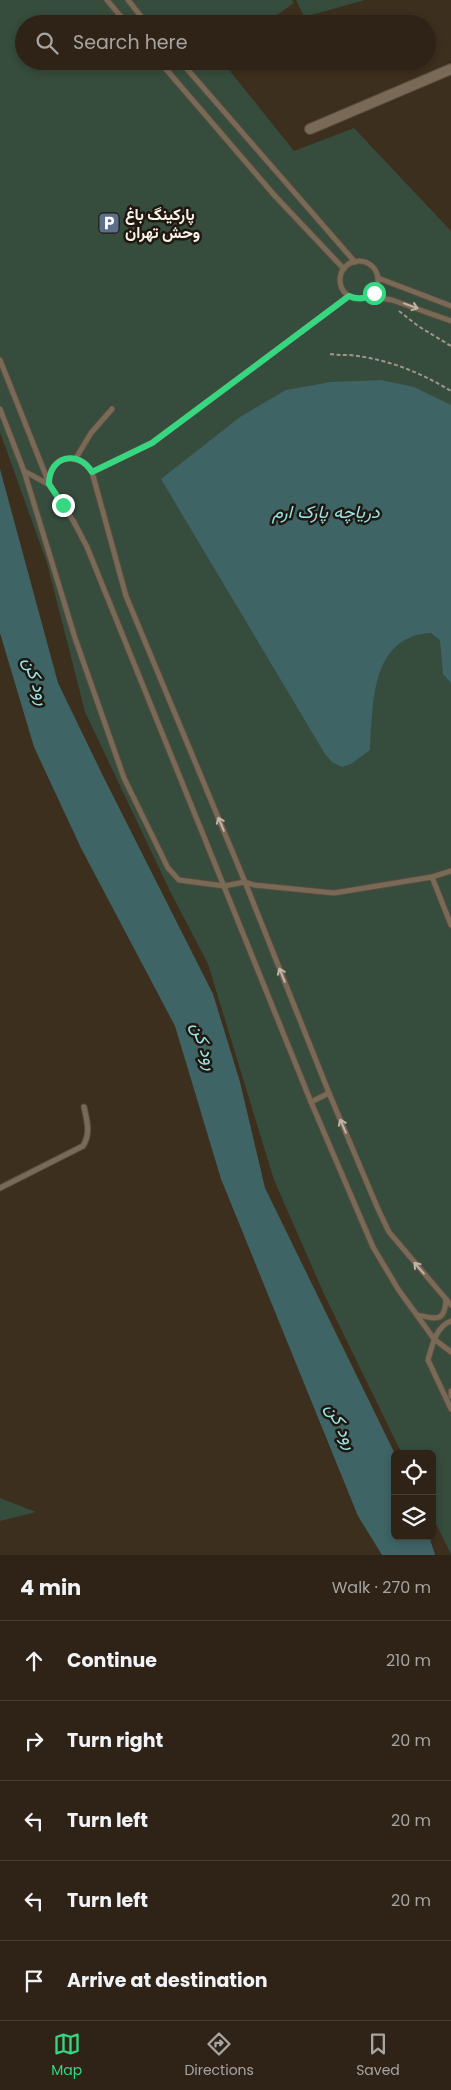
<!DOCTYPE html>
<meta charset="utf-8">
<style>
body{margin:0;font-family:Poppins,Vazirmatn,sans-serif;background:#3a2f23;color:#f1f3f6}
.controls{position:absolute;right:15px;bottom:15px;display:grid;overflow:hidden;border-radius:8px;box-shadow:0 2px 8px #0003}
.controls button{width:45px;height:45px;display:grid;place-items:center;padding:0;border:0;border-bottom:1px solid #494035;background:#2e2316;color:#f1f3f6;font:25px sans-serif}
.stop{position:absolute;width:15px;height:15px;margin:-11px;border:4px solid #35d881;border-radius:50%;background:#fff}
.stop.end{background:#35d881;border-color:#fff;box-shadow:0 1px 5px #0008}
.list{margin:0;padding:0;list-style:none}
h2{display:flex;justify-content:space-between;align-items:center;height:65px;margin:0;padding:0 20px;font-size:21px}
h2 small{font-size:16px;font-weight:400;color:#a7a4a1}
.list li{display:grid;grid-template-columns:32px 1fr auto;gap:15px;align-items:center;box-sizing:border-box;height:80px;padding:0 20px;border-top:1px solid #494035}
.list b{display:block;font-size:19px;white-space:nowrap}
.list em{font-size:16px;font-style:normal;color:#a7a4a1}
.icon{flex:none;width:28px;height:28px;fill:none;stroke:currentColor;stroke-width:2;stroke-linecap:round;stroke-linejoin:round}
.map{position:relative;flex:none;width:451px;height:1555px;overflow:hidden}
.search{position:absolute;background:#2e2316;box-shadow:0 2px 8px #0003;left:15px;right:15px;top:15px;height:55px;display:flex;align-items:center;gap:12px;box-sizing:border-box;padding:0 18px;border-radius:28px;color:#a7a4a1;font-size:19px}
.sheet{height:465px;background:#2e2316}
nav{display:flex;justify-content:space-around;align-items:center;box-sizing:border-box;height:70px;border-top:1px solid #494035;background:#2e2316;font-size:14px;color:#a7a4a1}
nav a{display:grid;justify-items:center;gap:2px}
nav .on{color:#35d881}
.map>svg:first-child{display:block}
.green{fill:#364c3d}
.water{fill:#3f6465}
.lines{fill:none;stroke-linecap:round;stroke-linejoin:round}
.service-casing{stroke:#584c3d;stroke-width:7}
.minor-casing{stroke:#584c3d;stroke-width:12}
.path{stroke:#a29689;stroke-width:2;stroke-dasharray:4 2.5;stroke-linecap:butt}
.service{stroke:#796957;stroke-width:5}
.minor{stroke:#796957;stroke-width:10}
.oneway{stroke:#c1b5a7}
.route{stroke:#35d881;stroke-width:6}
.labels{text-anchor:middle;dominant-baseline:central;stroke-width:5;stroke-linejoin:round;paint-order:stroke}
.poi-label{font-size:16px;font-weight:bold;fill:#fcf3e8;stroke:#1f1811;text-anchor:start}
.water-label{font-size:18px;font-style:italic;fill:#9ae3e5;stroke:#1f1811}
</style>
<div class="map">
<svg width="451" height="1555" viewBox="0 0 451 1555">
<rect width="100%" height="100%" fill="#3d2f1e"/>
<!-- green -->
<g class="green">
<polygon points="0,0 292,0 294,3 264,24 24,24 24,61 222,61 294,151 354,128 451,231 451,1554 432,1516 432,1454 402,1454 324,1294 274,1180 208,964 170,891 85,712 47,563 0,432"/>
<polygon points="296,0 365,0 304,17"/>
<polygon points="0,1498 36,1512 0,1521"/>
</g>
<!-- water -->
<g class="water">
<path d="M 381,380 L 414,387 L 451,405 L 451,683 L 443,674 L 440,640 L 431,633 C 370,636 373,705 370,750 L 351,764 L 342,767 L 332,762 L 325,754 L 161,479 L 240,417 L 286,390 L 331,382 Z"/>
<polygon points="0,469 58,683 104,778 213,994 240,1082 265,1188 395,1454 395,1536 429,1536 435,1555 382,1555 358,1516 221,1179 175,1026 81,848 34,747 0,633"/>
</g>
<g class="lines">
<!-- service casing -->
<g class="service-casing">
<g id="service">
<polyline points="107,0 127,24"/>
<polyline points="128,0 147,24"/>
<polyline points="159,61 275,196 344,269"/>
<polyline points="180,61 355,262"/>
<circle cx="359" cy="280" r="19"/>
<polyline points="378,278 451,306"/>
<polyline points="369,296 392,300 451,321"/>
<polyline points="0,360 48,481"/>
<polyline points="0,409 24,471 48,484"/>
<polyline points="76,458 91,433 112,409"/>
<polyline points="24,471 75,638 124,778 168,868 179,880 224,886 245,882 254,885 334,893 432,877 451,871"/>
<polyline points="92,472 152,443 349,296"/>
<polyline points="432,877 451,925"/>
<polyline points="311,1102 329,1093"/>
<path d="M 0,1188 L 83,1146 C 91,1133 87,1121 84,1107"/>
<path d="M 451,1305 L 389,1232 L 378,1209 L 329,1093 L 245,882 L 126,596 L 92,472 C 78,449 48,456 49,484 L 74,522 L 87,547 L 311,1102 L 373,1247 L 398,1289 L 434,1339 L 451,1352"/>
<path d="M 417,1315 C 436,1319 445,1323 446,1299"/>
<path d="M 451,1321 C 436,1326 432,1346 428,1360 L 451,1409"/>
<polyline points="451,1391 451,1396"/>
</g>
</g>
<!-- minor casing -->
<g class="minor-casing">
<polyline id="minor" points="310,129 451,69"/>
</g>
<!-- path -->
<g class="path">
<polyline points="399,311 418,326 451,346"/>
<path d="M 330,354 C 337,355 343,355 350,355 C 387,359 420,372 451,391"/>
</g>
<!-- service -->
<use href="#service" class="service"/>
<!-- minor -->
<use href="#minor" class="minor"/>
</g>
<!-- one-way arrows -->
<defs><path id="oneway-shaft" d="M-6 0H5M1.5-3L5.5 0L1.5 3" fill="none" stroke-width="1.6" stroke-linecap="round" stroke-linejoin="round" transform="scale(1.25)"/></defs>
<g class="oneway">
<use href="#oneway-shaft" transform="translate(411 306) rotate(20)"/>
<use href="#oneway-shaft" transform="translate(221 824) rotate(-113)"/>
<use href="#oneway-shaft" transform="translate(282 975) rotate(-112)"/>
<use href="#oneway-shaft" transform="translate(343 1126) rotate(-113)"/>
<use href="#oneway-shaft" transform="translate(419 1268) rotate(-131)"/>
</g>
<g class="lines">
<!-- route -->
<path class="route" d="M 63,505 L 49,484 C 49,456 78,449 92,472 L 152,443 L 349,296 C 358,300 366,299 374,293"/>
</g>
<!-- icons -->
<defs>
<g id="parking-square" transform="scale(1.125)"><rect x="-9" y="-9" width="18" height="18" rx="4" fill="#5c6f8a" stroke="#1f1811"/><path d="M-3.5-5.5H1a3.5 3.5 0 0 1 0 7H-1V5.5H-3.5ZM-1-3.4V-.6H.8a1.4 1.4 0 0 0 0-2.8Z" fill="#fff"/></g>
</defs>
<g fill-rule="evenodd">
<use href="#parking-square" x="109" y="223"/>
</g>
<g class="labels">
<!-- poi labels -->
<g class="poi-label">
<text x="125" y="214">پارکینگ باغ<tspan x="125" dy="18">وحش تهران</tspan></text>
</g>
<!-- water labels -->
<g class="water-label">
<text x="326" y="511">دریاچه پارک ارم</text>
<text transform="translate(37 681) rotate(72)">رود کن</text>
<text transform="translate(205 1046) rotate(72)">رود کن</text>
<text transform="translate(342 1426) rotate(64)">رود کن</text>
</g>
</g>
</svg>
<div class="controls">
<button><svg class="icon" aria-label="locate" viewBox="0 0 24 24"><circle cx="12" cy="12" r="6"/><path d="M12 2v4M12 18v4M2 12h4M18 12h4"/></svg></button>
<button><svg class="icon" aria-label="layers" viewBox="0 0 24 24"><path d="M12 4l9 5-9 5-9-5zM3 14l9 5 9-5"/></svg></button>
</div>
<div class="stop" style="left:374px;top:293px"></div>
<div class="stop end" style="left:63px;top:505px"></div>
<div class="search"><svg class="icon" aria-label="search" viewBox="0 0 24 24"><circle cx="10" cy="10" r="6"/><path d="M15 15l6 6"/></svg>Search here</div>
</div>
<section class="sheet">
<h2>4 min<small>Walk · 270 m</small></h2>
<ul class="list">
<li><svg class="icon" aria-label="ahead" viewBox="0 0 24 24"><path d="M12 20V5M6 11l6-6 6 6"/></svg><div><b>Continue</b></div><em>210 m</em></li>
<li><svg class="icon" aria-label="right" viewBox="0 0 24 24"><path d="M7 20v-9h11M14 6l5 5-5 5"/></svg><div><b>Turn right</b></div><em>20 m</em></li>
<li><svg class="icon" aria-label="left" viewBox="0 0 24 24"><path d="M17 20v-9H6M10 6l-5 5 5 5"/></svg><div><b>Turn left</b></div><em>20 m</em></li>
<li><svg class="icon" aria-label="left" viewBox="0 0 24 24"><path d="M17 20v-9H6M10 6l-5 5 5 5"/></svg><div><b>Turn left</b></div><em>20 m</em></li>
<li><svg class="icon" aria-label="arrive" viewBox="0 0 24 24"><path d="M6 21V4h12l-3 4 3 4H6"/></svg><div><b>Arrive at destination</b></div></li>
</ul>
</section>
<nav>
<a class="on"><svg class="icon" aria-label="map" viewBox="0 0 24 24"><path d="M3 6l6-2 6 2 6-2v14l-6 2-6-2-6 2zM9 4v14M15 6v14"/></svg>Map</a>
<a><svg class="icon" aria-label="directions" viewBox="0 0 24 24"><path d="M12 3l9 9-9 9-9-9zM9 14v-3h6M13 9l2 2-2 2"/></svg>Directions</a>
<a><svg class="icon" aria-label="saved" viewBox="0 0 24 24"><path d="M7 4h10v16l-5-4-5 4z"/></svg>Saved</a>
</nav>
